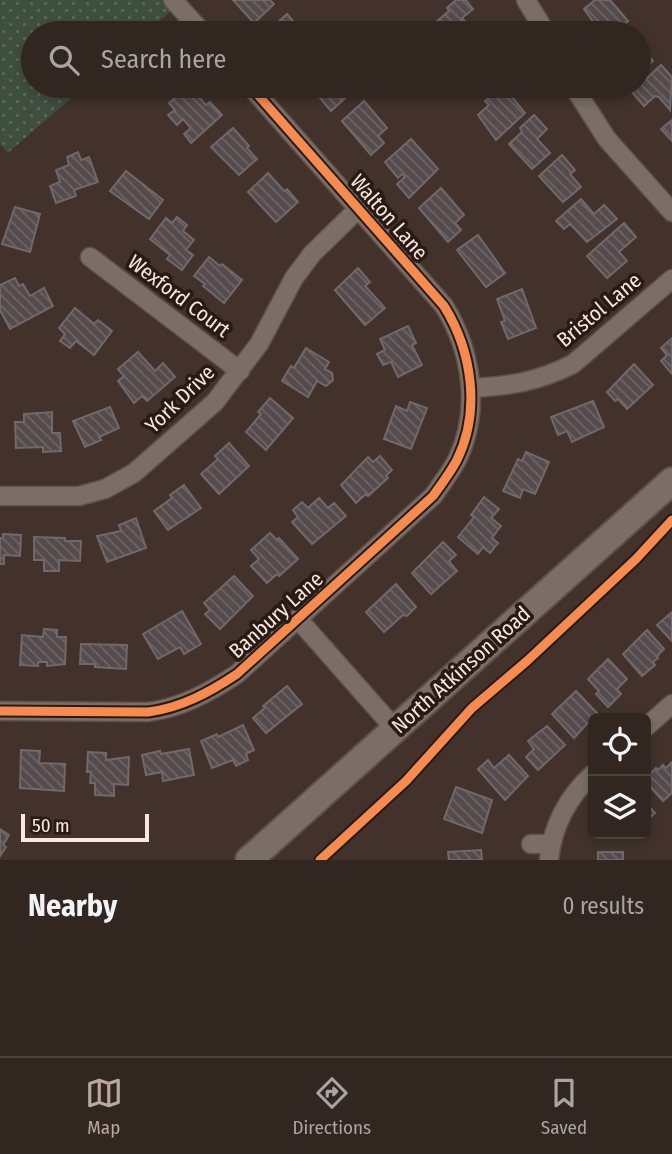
<!DOCTYPE html>
<style>
body{margin:0;font-family:"Fira Sans Condensed",sans-serif;background:#3d322d;color:#f1f3f6}
.controls{position:absolute;right:21px;bottom:21px;display:grid;overflow:hidden;border-radius:10px;box-shadow:0 4px 10px #0003}
.controls button{width:63px;height:63px;display:grid;place-items:center;padding:0;border:0;border-bottom:2px solid #4d433e;background:#322620;color:#f1f3f6;font:35px sans-serif}
.scale{position:absolute;left:21px;bottom:18px;width:128px;box-sizing:border-box;padding-left:7px;border:4px solid #fae6dd;border-top:0;font-size:19px;line-height:24px;white-space:nowrap;color:#fae6dd;-webkit-text-stroke:5px #281a14;paint-order:stroke}
.list{margin:0;padding:0;list-style:none}
h2{display:flex;justify-content:space-between;align-items:center;height:91px;margin:0;padding:0 28px;font-size:30px}
h2 small{font-size:23px;font-weight:400;color:#a8a5a5}
.icon{flex:none;width:38px;height:38px;fill:none;stroke:currentColor;stroke-width:2;stroke-linecap:round;stroke-linejoin:round}
.map{position:relative;flex:none;width:672px;height:860px;overflow:hidden}
.search{position:absolute;background:#322620;box-shadow:0 4px 10px #0003;left:21px;right:21px;top:21px;height:77px;display:flex;align-items:center;gap:18px;box-sizing:border-box;padding:0 24px;border-radius:38px;color:#a8a5a5;font-size:26px}
.sheet{height:196px;background:#322620}
nav{display:flex;justify-content:space-around;align-items:center;box-sizing:border-box;height:98px;border-top:2px solid #4d433e;background:#322620;font-size:19px;color:#a8a5a5}
nav a{display:grid;justify-items:center;gap:4px}
nav .on{color:#baa79f}
.map>svg:first-child{display:block}
.grass{fill:url(#grass-dots)}
.building{fill:url(#building-back-hatch);stroke:#71686b;stroke-width:2}
.lines{fill:none;stroke-linecap:round;stroke-linejoin:round}
.street-casing{stroke:#5e4f49;stroke-width:21}
.secondary-casing{stroke:#5e4f49;stroke-width:30}
.street{stroke:#7a6e67;stroke-width:18}
.secondary{stroke:#7a6e67;stroke-width:26}
.cycleway-casing{stroke:#281a14;stroke-width:13}
.cycleway{stroke:#f68b52;stroke-width:9}
.labels{text-anchor:middle;dominant-baseline:central;stroke-width:7;stroke-linejoin:round;paint-order:stroke}
.street-label{font-size:21px;fill:#fae6dd;stroke:#281a14}
</style>
<div class="map">
<svg width="672" height="860" viewBox="0 0 672 860">
<defs>
<pattern id="grass-dots" width="8" height="8" patternUnits="userSpaceOnUse" patternTransform="scale(1.75)"><rect width="8" height="8" fill="#3e4f3f"/><path d="M2 2h.1M6 6h.1" fill="none" stroke="#5b685a" stroke-width="1.8" stroke-linecap="round"/></pattern>
<pattern id="building-back-hatch" width="6" height="6" patternUnits="userSpaceOnUse" patternTransform="scale(1.75)"><rect width="6" height="6" fill="#554b4d"/><path d="M-1 5l2 2M0 0l6 6M5-1l2 2" fill="none" stroke="#6e6566"/></pattern>
</defs>
<rect width="100%" height="100%" fill="#42322b"/>
<!-- grass -->
<polygon class="grass" points="0,0 165,0 173,9 146,33 33,33 33,86 85,86 8,153 0,144"/>
<!-- building -->
<g class="building">
<polygon points="233,0 270,0 274,4 254,23"/>
<polygon points="456,0 466,0 473,9 462,18 475,33 444,33 435,23 449,11 447,8"/>
<polygon points="595,0 610,0 628,21 615,33 601,33 584,9"/>
<polygon points="287,14 303,33 266,33"/>
<polygon points="639,45 653,61 639,74"/>
<polygon points="661,65 672,77 670,110 659,97 655,96 644,106 632,92"/>
<polygon points="189,86 206,105 210,102 222,115 191,143 184,134 191,128 183,119 177,125 168,115 175,110 169,103"/>
<polygon points="318,86 350,86 354,90 331,111 319,97 324,93"/>
<polygon points="499,86 521,86 524,88 513,98 525,113 496,140 478,115 489,105 485,101 499,89"/>
<polygon points="364,101 387,128 378,136 384,143 371,155 342,121"/>
<polygon points="534,115 547,129 537,139 550,153 532,169 509,144 522,132 520,128"/>
<polygon points="672,120 672,141 661,129"/>
<polygon points="233,128 249,146 247,148 257,159 239,175 211,147"/>
<polygon points="411,139 438,169 409,198 397,184 405,177 402,174 398,178 385,162"/>
<polygon points="78,152 81,160 89,157 98,182 74,190 76,196 56,203 50,186 60,182 56,170 69,165 67,157"/>
<polygon points="562,155 575,170 570,174 581,187 563,202 539,176"/>
<polygon points="126,171 163,200 149,219 110,191"/>
<polygon points="268,173 284,191 287,189 298,202 276,222 248,192"/>
<polygon points="441,188 464,215 455,223 461,230 448,242 419,208"/>
<polygon points="581,199 594,214 604,205 617,219 587,242 570,224 564,229 556,221"/>
<polygon points="15,207 40,214 30,252 2,244"/>
<polygon points="177,217 187,225 183,231 194,240 186,250 193,255 182,270 167,259 170,255 150,239 166,218 172,223"/>
<polygon points="624,223 636,237 619,252 627,261 607,278 587,256"/>
<polygon points="478,235 505,273 486,287 457,250"/>
<polygon points="209,257 220,266 222,264 242,280 224,303 203,286 205,284 194,276"/>
<polygon points="358,268 370,282 365,286 385,308 365,325 335,290"/>
<polygon points="15,278 19,286 23,284 30,296 44,288 53,306 10,329 0,310 0,285"/>
<polygon points="522,289 536,328 508,339 501,322 505,321 497,299"/>
<polygon points="75,308 94,324 98,320 112,331 94,355 76,341 70,348 60,341 65,334 59,328"/>
<polygon points="408,326 416,343 412,345 422,365 398,377 391,362 383,365 377,354 385,350 380,339"/>
<polygon points="672,338 672,374 661,361 667,355 661,348"/>
<polygon points="306,348 329,362 325,369 332,373 333,380 326,386 317,381 308,397 282,381 291,366 294,368"/>
<polygon points="138,352 155,371 163,363 175,377 147,401 142,396 134,403 118,381 124,376 118,369"/>
<polygon points="634,364 653,385 627,409 618,399 615,401 607,392"/>
<polygon points="270,398 293,418 266,450 246,432 261,414 258,412"/>
<polygon points="593,401 604,427 572,442 567,431 558,435 551,417"/>
<polygon points="410,402 427,408 411,449 384,439 396,406 407,411"/>
<polygon points="110,407 119,428 99,437 101,440 85,447 73,421"/>
<polygon points="52,412 52,433 60,433 61,451 43,452 43,447 16,448 15,422 24,422 24,414"/>
<polygon points="229,443 249,466 219,494 201,474 218,459 215,456"/>
<polygon points="526,452 549,462 535,494 523,489 520,498 503,491 518,459 522,461"/>
<polygon points="380,456 392,470 386,476 388,478 368,496 366,494 356,503 341,485 368,457 373,462"/>
<polygon points="184,485 201,508 168,530 154,511 172,498 170,495"/>
<polygon points="484,497 499,509 491,518 501,526 492,538 498,543 490,553 483,547 478,554 458,537 474,517 471,515"/>
<polygon points="319,498 328,508 334,503 346,516 312,544 292,522 298,517 293,510 302,502 308,508"/>
<polygon points="136,518 146,548 107,562 97,536 121,531 119,525"/>
<polygon points="270,533 277,540 279,538 298,559 279,576 277,574 267,583 251,566 259,559 251,550"/>
<polygon points="3,534 21,535 20,556 4,555 4,564 0,564 0,538 3,538"/>
<polygon points="34,537 65,538 65,541 81,541 80,561 59,560 59,571 44,571 44,560 34,560"/>
<polygon points="443,542 456,555 449,561 457,571 431,594 412,573"/>
<polygon points="234,576 253,596 220,629 205,614 210,610 204,603"/>
<polygon points="396,584 416,607 407,616 403,615 384,632 366,612"/>
<polygon points="182,611 201,644 184,654 180,647 158,659 143,634"/>
<polygon points="672,612 672,641 657,625"/>
<polygon points="44,629 57,630 57,637 66,637 65,664 47,666 47,662 38,662 38,666 20,665 22,635 43,637"/>
<polygon points="647,630 664,649 657,656 658,658 653,662 655,665 642,676 623,654"/>
<polygon points="81,644 127,645 126,669 95,667 95,664 80,664"/>
<polygon points="608,659 627,679 617,689 621,694 608,707 596,694 599,691 588,679"/>
<polygon points="287,686 302,704 266,733 253,718 265,708 263,706"/>
<polygon points="576,691 597,713 574,738 552,714"/>
<polygon points="243,725 254,750 246,754 248,760 236,766 233,760 212,768 201,741 217,734 218,737"/>
<polygon points="547,726 565,745 538,770 526,757 534,749 528,741"/>
<polygon points="189,749 194,775 163,781 162,772 146,775 142,755 160,751 161,754"/>
<polygon points="21,750 40,751 39,763 65,764 64,791 20,788"/>
<polygon points="88,752 106,753 106,760 129,757 128,785 114,784 114,796 95,795 95,783 90,783 91,772 87,772"/>
<polygon points="509,755 528,776 505,800 478,769 488,760 494,768"/>
<polygon points="672,762 672,793 663,801 646,782 646,778 656,768 658,770 663,765 666,768"/>
<polygon points="456,787 492,800 482,833 444,819"/>
<polygon points="646,803 655,813 646,821"/>
<polygon points="0,829 9,835 3,845 6,847 0,856"/>
<polygon points="481,850 482,860 449,860 448,852"/>
<rect x="598" y="852" width="25" height="8"/>
</g>
<g class="lines">
<!-- street casing -->
<g class="street-casing">
<g id="street">
<polyline points="173,0 203,33"/>
<polyline points="526,0 546,33"/>
<polyline points="573,86 607,139 672,212"/>
<polyline points="90,257 240,371"/>
<path d="M 471,388 C 510,386 537,382 573,364 L 672,279"/>
<polyline points="0,496 79,496 105,489 134,473 215,402 259,344 294,278 312,254 359,208"/>
<polyline points="298,619 395,729"/>
<path d="M 0,711 L 148,712 C 181,708 210,692 237,674 L 433,496 C 441,485 450,473 457,460 C 481,411 472,351 444,306 L 250,86"/>
<polyline points="646,727 672,704"/>
<polyline points="531,844 550,844"/>
<path d="M 549,860 C 552,827 568,796 593,774"/>
</g>
</g>
<!-- secondary casing -->
<g class="secondary-casing">
<polyline id="secondary" points="249,860 672,481"/>
</g>
<!-- street -->
<use href="#street" class="street"/>
<!-- secondary -->
<use href="#secondary" class="secondary"/>
<!-- cycleway casing -->
<g class="cycleway-casing">
<g id="cycleway">
<path d="M 0,711 L 148,712 C 181,708 210,692 237,674 L 433,496 C 441,485 450,473 457,460 C 481,411 472,351 444,306 L 250,86"/>
<polyline points="320,860 406,781 472,708 527,661 636,559 672,520"/>
</g>
</g>
<!-- cycleway -->
<use href="#cycleway" class="cycleway"/>
</g>
<g class="labels">
<!-- street labels -->
<g class="street-label">
<text transform="translate(389 217) rotate(49)">Walton Lane</text>
<text transform="translate(179 296) rotate(37)">Wexford Court</text>
<text transform="translate(599 310) rotate(-40)">Bristol Lane</text>
<text transform="translate(180 399) rotate(-44)">York Drive</text>
<text transform="translate(276 615) rotate(-42)">Banbury Lane</text>
<text transform="translate(461 670) rotate(-42)">North Atkinson Road</text>
</g>
</g>
</svg>
<div class="controls">
<button><svg class="icon" aria-label="locate" viewBox="0 0 24 24"><circle cx="12" cy="12" r="6"/><path d="M12 2v4M12 18v4M2 12h4M18 12h4"/></svg></button>
<button><svg class="icon" aria-label="layers" viewBox="0 0 24 24"><path d="M12 4l9 5-9 5-9-5zM3 14l9 5 9-5"/></svg></button>
</div>
<div class="scale">50 m</div>
<div class="search"><svg class="icon" aria-label="search" viewBox="0 0 24 24"><circle cx="10" cy="10" r="6"/><path d="M15 15l6 6"/></svg>Search here</div>
</div>
<section class="sheet">
<h2>Nearby<small>0 results</small></h2>
<ul class="list">
</ul>
</section>
<nav>
<a class="on"><svg class="icon" aria-label="map" viewBox="0 0 24 24"><path d="M3 6l6-2 6 2 6-2v14l-6 2-6-2-6 2zM9 4v14M15 6v14"/></svg>Map</a>
<a><svg class="icon" aria-label="directions" viewBox="0 0 24 24"><path d="M12 3l9 9-9 9-9-9zM9 14v-3h6M13 9l2 2-2 2"/></svg>Directions</a>
<a><svg class="icon" aria-label="saved" viewBox="0 0 24 24"><path d="M7 4h10v16l-5-4-5 4z"/></svg>Saved</a>
</nav>
